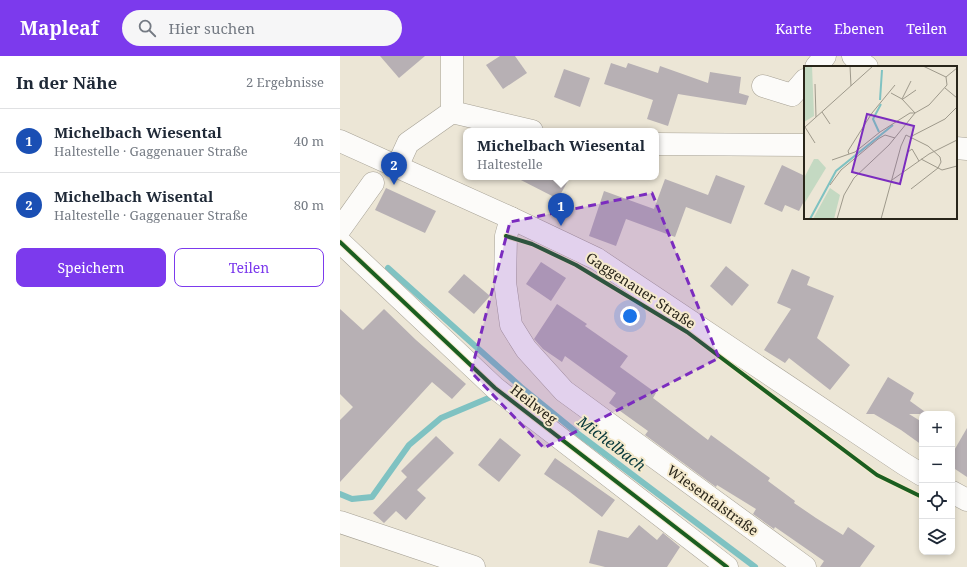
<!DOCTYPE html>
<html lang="de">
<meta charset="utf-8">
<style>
body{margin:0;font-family:"Noto Serif",serif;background:#f6f6f7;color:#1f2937}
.controls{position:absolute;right:12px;bottom:12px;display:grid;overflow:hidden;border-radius:8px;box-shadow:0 2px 6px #0003}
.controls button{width:36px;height:36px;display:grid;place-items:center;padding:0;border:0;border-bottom:1px solid #e0e1e3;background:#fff;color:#1f2937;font:20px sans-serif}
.you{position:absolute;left:290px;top:260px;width:14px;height:14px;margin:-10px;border:3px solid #fff;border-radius:50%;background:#1a73e8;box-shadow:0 0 0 6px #1a73e833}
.badge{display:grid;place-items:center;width:26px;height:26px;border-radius:50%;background:#7c3aed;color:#fff;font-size:13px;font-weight:700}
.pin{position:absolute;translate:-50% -33px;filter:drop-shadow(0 1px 2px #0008)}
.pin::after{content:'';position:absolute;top:21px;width:14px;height:12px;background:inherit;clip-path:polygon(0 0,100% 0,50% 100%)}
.popup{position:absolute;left:123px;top:72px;width:196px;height:52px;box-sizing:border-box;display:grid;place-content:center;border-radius:8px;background:#fff;filter:drop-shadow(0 1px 3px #0005);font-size:13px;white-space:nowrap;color:#747a83}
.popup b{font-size:15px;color:#1f2937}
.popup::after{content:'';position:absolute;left:50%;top:100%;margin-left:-8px;border:8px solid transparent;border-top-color:#fff}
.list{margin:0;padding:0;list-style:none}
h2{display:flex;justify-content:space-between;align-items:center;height:52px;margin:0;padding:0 16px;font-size:17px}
h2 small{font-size:13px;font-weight:400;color:#747a83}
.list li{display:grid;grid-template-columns:26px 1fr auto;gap:12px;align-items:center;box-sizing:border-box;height:64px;padding:0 16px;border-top:1px solid #e0e1e3}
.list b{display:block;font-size:15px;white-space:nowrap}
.list p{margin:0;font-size:13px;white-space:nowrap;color:#747a83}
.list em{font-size:13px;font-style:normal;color:#747a83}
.actions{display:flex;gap:8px;padding:12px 16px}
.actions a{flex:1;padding:9px 0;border:1px solid #7c3aed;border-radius:8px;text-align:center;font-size:14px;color:#7c3aed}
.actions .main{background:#7c3aed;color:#fff}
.icon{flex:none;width:22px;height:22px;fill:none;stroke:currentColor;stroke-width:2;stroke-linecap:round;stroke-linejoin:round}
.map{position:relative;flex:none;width:627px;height:511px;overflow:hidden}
header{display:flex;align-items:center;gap:24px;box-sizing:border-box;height:56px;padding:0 20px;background:#7c3aed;color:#fff}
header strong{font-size:19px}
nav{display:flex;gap:22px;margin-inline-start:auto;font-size:14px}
.search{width:280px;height:36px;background:#f6f6f7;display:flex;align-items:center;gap:10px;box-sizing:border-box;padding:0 14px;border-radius:22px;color:#747a83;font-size:15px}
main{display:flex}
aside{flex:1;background:#fff}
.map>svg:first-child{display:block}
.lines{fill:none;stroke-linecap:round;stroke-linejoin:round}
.stream{stroke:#7fc2c2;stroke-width:6}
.building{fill:#b7b0b4}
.minor-casing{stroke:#a6a195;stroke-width:23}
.major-casing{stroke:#a6a195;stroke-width:23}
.minor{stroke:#fcfbf9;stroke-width:22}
.major{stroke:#fcfbf9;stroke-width:22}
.cycleway-casing{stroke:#f5eacd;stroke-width:6}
.cycleway{stroke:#1b5e20;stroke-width:4}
.marked{fill:#7b2cbf;fill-opacity:0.2;stroke:#7b2cbf;stroke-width:3;stroke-dasharray:8 5;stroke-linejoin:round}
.labels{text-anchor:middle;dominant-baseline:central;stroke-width:4;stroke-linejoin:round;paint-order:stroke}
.street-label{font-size:14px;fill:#29251a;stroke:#f5eacd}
.water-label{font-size:15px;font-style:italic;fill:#06373a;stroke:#f5eacd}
.inset-river{fill:none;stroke:#7fc2c2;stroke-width:2}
.inset-road{fill:none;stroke:#9e998b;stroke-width:1}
.view{fill:#7b2cbf;fill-opacity:0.15;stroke:#7b2cbf;stroke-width:2}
.inset-edge{fill:none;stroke:#29251a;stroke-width:2}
</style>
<header>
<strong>Mapleaf</strong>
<div class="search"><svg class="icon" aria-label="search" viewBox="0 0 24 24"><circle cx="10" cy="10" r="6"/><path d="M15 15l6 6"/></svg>Hier suchen</div>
<nav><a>Karte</a><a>Ebenen</a><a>Teilen</a></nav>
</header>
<main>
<aside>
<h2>In der Nähe<small>2 Ergebnisse</small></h2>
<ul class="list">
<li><span class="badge" style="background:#1a4fb4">1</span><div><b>Michelbach Wiesental</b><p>Haltestelle · Gaggenauer Straße</p></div><em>40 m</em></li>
<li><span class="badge" style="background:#1a4fb4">2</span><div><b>Michelbach Wisental</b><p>Haltestelle · Gaggenauer Straße</p></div><em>80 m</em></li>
</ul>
<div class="actions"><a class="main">Speichern</a><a>Teilen</a></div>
</aside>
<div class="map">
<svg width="627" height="511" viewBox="0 0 627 511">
<rect width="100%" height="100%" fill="#ece6d6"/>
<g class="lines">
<!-- stream -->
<g class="stream">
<polyline points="48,212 181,331 241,380 415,511"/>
<polyline points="0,438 12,443 32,441 69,389 101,362 151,341"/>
</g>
</g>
<!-- building -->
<g class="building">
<polygon points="40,0 85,0 59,22"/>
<polygon points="160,0 175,0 187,17 163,33 146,9"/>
<polygon points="271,7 286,12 288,7 318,17 320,10 368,27 370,16 401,21 399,37 409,40 406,49 338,38 328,70 307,63 313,44 264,28"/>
<polygon points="224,13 250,22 240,51 214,41"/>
<polygon points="442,109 465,120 465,143 459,155 445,149 442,156 424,148"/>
<polygon points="376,119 405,130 391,168 346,151 335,181 286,163 276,190 249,180 264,135 314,153 325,123 368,139"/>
<polygon points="175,121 230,121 218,143"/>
<polygon points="46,132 96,155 85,177 35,154"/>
<polygon points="201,206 226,222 211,245 186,228"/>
<polygon points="386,210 409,229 392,250 370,230"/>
<polygon points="452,213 470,221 467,229 494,240 477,282 510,309 490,334 449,302 445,307 424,294 451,253 437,247"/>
<polygon points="124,218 150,240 134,258 108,236"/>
<polygon points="217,248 247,268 245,270 288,300 280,311 316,337 313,342 368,384 371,379 430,422 428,425 455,445 454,447 476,462 503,479 508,471 535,490 520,511 480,511 484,505 435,471 434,473 413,458 416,453 377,429 376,431 305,379 308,375 269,347 276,337 225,300 222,306 203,293 194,283"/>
<polygon points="0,253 23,274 44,253 76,284 126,328 112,343 92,326 0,426 0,364 13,351 0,338"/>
<polygon points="548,321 574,337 570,345 588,358 569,358 582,366 582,389 561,374 534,358 526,358"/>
<polygon points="627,372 627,421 612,411 612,398"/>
<polygon points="96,380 114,397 77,434 86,442 66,464 56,455 44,467 33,457 67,421 61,415"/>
<polygon points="160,382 181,399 159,426 138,409"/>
<polygon points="215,402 275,444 262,461 230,436 204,418"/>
<polygon points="299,469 317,484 323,477 340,491 327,511 265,511 249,507 258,474 288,482"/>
</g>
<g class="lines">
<!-- minor casing -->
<g class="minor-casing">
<g id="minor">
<polyline points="112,0 112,56"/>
<polyline points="513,0 527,11"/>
<polyline points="476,11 485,0"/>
<polyline points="423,30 452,39 465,24"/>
<polyline points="316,88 465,89"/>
<polyline points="616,92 627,93"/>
<polyline points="57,111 68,87 112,56 192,75"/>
<polyline points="171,162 166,180 165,226 171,269 186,293 224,335 465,511"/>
<polyline points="0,173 33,127"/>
<polyline points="0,186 155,332 387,511"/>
<polyline points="0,466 134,511"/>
</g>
</g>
<!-- major casing -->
<g class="major-casing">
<g id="major">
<polyline points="0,85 171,162 257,203 564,408 582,419"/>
<polyline points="612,436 627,444"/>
</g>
</g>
<!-- minor -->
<use href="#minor" class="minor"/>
<!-- major -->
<use href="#major" class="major"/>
<!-- cycleway casing -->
<g class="cycleway-casing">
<g id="cycleway">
<polyline points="166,180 192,188 236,209 347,276 537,419 582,441"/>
<polyline points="0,186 155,332 387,511"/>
</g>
</g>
<!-- cycleway -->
<use href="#cycleway" class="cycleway"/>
</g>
<!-- marked area -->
<path class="marked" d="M 312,137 L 379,302 L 204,392 L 131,316 L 170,166 Z"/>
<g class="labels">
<!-- street labels -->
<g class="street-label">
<text transform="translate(301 234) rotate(33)">Gaggenauer Straße</text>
<text transform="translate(194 348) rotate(38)">Heilweg</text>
<text transform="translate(373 444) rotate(36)">Wiesentalstraße</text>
</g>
<!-- water labels -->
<g class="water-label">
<text transform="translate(272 387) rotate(37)">Michelbach</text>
</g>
</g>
<!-- overview -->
<g transform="translate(464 10)">
<rect width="153" height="153" fill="#ece6d6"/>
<path d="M 0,0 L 8,0 L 10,50 L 0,56 ZM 10,93 L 14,93 L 22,102 L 0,138 L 0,112 ZM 26,122 L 36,129 L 30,153 L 9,153 Z" fill="#c4d9c2"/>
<path class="inset-river" d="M 76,34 L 78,4M 75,66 L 69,53 L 77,38M 6,153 L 32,105 L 89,59"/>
<path class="inset-road" d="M 46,0 L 47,20M 142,11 L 153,2M 11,18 L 12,51M 141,22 L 153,32M 87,27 L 98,33 L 111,47M 98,33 L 107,15M 99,33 L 112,24M 18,46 L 26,58M 102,69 L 124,80 L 136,91 L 137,96 L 134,102 L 107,123M 108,70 L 141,53 L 153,41M 11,77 L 1,61 L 69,0M 104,86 L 108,83 L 115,95M 45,88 L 44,85 L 68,47 L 91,19M 117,93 L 138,104 L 153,100M 28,94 L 51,86 L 76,66 L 106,47 L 111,47M 88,114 L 125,88 L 153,74M 26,119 L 37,104 L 74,73 L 81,69 L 91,72M 33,153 L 40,129 L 50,112 L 85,79 L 111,47 L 125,39 L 143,19 L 142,11 L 119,0M 77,153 L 97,80 L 102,69"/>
<path class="view" d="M 63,48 L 110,60 L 96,118 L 48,106 Z"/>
<rect width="153" height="153" class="inset-edge"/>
</g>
</svg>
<div class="controls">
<button>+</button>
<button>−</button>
<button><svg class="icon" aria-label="locate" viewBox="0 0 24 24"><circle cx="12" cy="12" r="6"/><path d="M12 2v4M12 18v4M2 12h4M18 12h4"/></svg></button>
<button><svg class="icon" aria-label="layers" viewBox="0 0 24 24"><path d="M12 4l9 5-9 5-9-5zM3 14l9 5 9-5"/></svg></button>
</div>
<div class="you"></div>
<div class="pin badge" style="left:221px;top:170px;background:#1a4fb4">1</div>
<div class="popup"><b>Michelbach Wiesental</b>Haltestelle</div>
<div class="pin badge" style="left:54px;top:129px;background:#1a4fb4">2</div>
</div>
</main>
